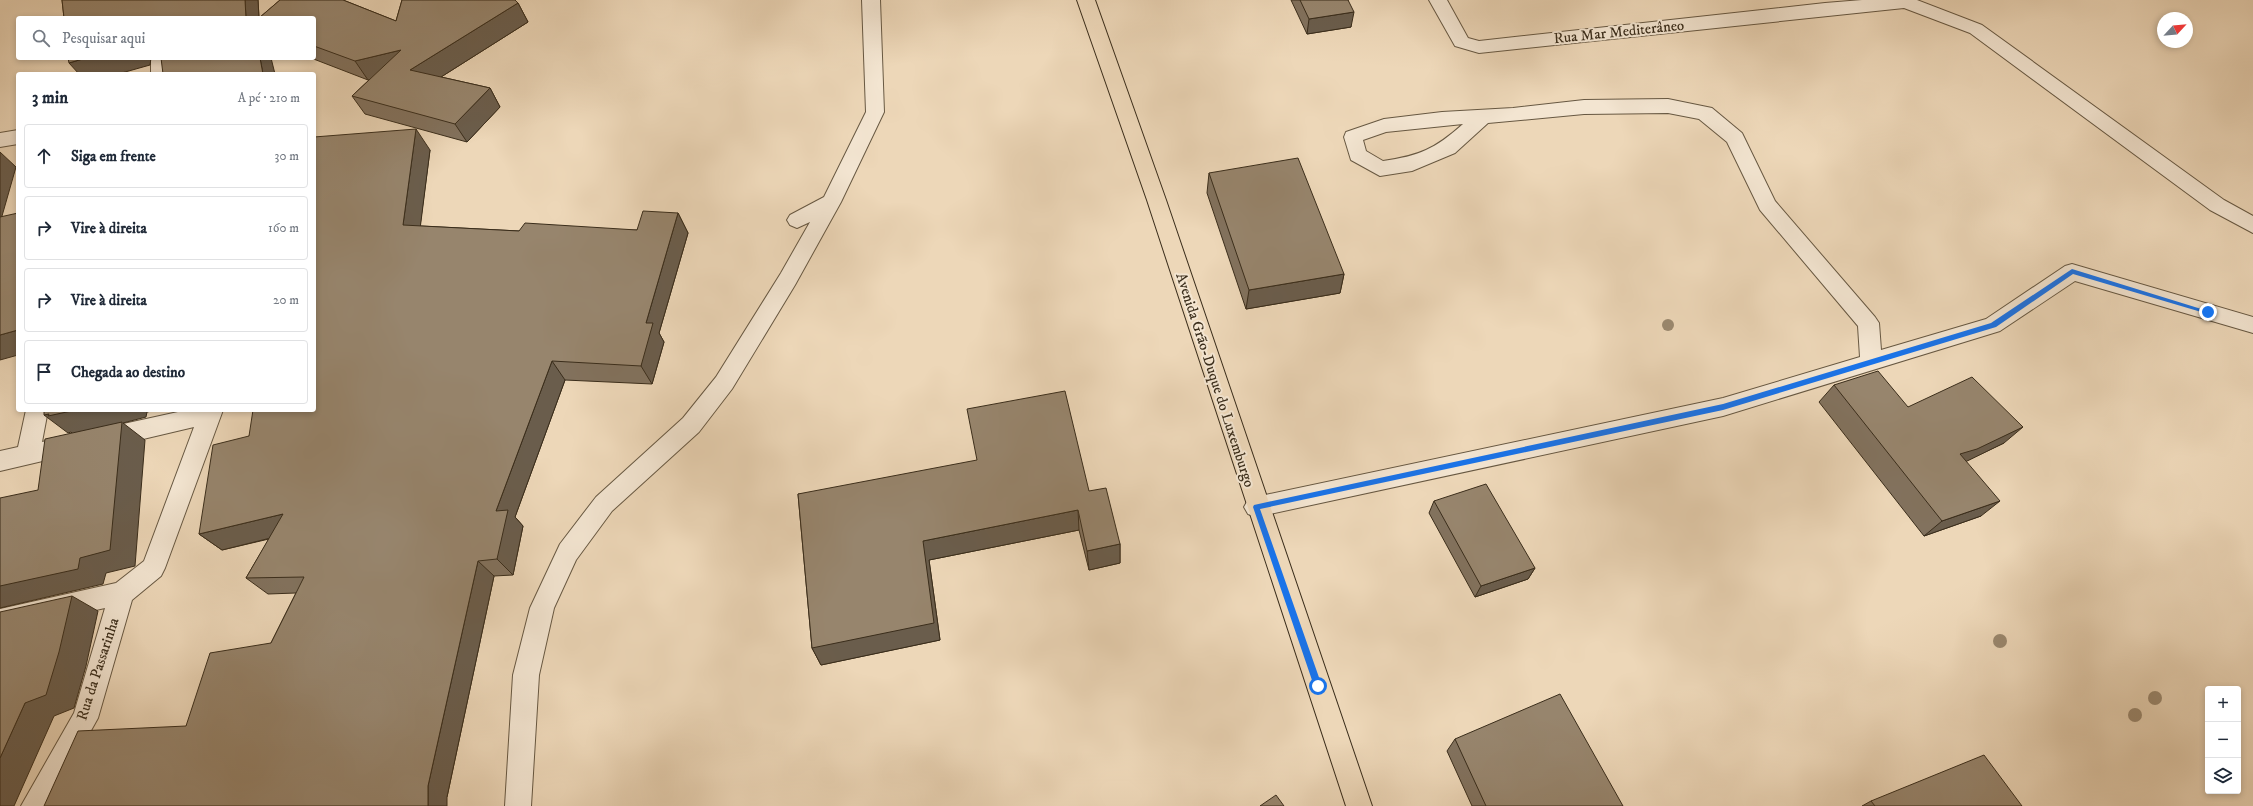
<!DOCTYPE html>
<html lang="pt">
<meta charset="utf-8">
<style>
body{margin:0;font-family:"IM FELL DW Pica",serif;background:#f2f2f3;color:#1f2937}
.controls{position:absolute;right:12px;bottom:12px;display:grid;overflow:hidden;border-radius:4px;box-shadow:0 2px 6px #0003}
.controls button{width:36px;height:36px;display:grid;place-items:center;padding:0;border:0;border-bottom:1px solid #e0e1e3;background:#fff;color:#1f2937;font:20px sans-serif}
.compass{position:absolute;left:2157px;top:12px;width:36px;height:36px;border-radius:50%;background:#fff;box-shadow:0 2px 6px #0003;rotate:64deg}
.stop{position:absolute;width:12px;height:12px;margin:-9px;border:3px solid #1a73e8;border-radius:50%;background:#fff}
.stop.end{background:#1a73e8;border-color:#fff;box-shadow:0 1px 4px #0008}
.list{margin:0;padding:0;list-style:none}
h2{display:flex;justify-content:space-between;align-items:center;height:52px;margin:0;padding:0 16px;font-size:17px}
h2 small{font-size:13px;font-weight:400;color:#747a83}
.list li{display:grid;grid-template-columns:26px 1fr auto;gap:12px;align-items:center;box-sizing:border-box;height:64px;margin:0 8px 8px;padding:0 8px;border:1px solid #e0e1e3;border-radius:4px}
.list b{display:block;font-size:15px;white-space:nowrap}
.list em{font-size:13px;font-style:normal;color:#747a83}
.icon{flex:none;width:22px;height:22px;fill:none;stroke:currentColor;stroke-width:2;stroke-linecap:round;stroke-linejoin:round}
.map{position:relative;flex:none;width:2253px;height:806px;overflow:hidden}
.search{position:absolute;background:#fff;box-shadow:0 2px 6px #0003;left:16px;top:16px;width:300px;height:44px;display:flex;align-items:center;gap:10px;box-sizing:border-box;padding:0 14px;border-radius:4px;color:#747a83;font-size:15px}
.panel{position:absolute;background:#fff;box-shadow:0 2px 6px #0003;left:16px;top:72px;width:300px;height:340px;border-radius:4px}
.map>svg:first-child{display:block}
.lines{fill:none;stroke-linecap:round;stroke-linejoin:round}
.minor-casing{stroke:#675842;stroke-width:2}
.major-casing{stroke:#3a2d1b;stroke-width:2}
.minor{fill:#f3e5d1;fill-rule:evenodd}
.major{fill:#edd7b8;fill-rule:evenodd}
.tree{fill:#9b8970}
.wall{fill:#82725e;stroke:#3a2d1b}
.shaded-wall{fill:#6a5d4c;stroke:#3a2d1b}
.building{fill:#97856d;stroke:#3a2d1b}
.route{fill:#1a73e8}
.labels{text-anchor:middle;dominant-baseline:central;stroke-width:4;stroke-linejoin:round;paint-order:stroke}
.street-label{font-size:15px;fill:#3a2d1b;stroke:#f3e5d1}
</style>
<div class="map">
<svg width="2253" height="806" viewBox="0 0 2253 806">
<rect width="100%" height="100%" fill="#edd7b8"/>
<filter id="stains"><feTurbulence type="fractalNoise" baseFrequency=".005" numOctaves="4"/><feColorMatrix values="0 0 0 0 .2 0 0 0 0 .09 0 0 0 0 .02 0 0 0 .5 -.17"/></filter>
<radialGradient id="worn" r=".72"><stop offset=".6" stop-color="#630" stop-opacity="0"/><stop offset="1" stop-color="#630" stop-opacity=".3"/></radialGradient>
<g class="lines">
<!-- minor casing -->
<g class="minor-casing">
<g id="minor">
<polygon points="862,0 880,0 884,112 841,202 795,285 732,389 699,432 612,511 576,560 554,608 539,675 531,806 505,806 513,675 530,608 560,544 596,497 683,418 716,377 781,273 810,222 797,228 790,225 787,220 790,215 824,197 866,112"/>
<polygon points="1429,0 1447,0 1468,38 1479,41 1825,3 1862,0 1917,0 1982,25 2224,200 2253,216 2253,233 2210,210 1970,33 1904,8 1479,53 1455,46"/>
<rect x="151" y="58" width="18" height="16"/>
<path d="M 1668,99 L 1712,108 L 1742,133 L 1775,201 L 1875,317 L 1879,323 L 1881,350 L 1986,319 L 2065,266 L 2072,264 L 2253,317 L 2253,333 L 2075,281 L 2000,331 L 1723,416 L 1256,517 L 1248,514 L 1244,507 L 1248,500 L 1256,497 L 1723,398 L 1860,357 L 1858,326 L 1760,210 L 1727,142 L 1699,119 L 1668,113 L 1584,114 L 1488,123 L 1455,153 L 1412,171 L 1380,176 L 1351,160 L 1344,137 L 1346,132 L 1384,119 L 1442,112 L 1513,108 L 1584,100 ZM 1463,124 C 1435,149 1419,156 1383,161 L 1366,151 L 1363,140 L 1386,132 Z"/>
<polygon points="18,130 18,144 0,147 0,133"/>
<polygon points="26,410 48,410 42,442 73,435 81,438 84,445 81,452 0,471 0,451 18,447"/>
<polygon points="187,410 223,410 165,568 161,576 132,600 98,718 49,806 21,806 74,713 105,608 0,631 0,609 116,583 144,561 194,427 105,448 97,445 94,438 97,431 105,428"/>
</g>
</g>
<!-- major casing -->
<g class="major-casing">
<polygon id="major" points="1077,0 1095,0 1166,200 1372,806 1346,806 1147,200"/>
</g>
<!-- minor -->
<use href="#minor" class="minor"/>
<!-- major -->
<use href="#major" class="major"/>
</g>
<!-- trees -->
<g class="tree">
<circle cx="1668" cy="325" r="6"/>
<circle cx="2000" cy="641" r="7"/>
<circle cx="2155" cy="698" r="7"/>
<circle cx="2135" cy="715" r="7"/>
</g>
<!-- wall -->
<g class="wall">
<polygon points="62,0 258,0 259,18 280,0 343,0 396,21 402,0 515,0 518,3 528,22 441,77 490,88 500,107 467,142 365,114 352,96 369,80 368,80 311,58 314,58 314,18 64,18"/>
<polygon points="1291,0 1348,0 1351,27 1307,34"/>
<polygon points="430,150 420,226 519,231 637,230 678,213 688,233 659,333 664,342 652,384 565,380 515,517 523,526 513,575 494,576 447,797 186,726 271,643 296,593 268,594 246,578 269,539 222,550 199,534 249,436"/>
<polygon points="1209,173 1344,274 1340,293 1246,309 1207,193"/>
<polygon points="1834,385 1908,407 2004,443 1966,461 1981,516 1924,536 1819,402"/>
<polygon points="1089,491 1120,544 1120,563 1089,570 1079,530 929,560 940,640 821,665 812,648 798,494"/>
<polygon points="1434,501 1535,568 1528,579 1475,597 1429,513"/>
<polygon points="1455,739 1623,806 1472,806 1447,751"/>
<polygon points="1871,801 2022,806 1862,806"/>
</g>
<!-- shaded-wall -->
<g class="shaded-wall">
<polygon points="245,0 258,0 259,18 246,18"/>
<polygon points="518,3 528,22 422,89 410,70"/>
<polygon points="1354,12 1351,27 1307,34 1309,19"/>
<polygon points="401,50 412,69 368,80 355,61"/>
<polygon points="86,58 151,58 150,65 118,74 79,74 69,63"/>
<polygon points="260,58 271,58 275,74 263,74"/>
<polygon points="490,88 500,107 467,142 455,124"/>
<polygon points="416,129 430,150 418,245 403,225"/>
<polygon points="0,152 16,167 0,223"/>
<polygon points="678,213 688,233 659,333 664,342 652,384 641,366 646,323"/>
<polygon points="1344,274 1340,293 1246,309 1249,290"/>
<polygon points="18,330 18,355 0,360 0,335"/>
<polygon points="552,361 565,380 515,517 523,526 513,575 497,559 496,511"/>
<polygon points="76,410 157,410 147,412 146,417 123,423 145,440 135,566 106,573 103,584 0,608 0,586 73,434 71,432 68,433 44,415"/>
<polygon points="2023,427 2004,443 1959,465 1960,454"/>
<polygon points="2000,501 1981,516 1924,536 1942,521"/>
<polygon points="1078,510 1079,530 929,560 940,640 821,665 812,648 923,541"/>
<polygon points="283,514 303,530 222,550 199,534"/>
<polygon points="1120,544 1120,563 1089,570 1087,551"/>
<polygon points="478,561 494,576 447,797 447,806 428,806 428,786"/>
<polygon points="1535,568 1528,579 1475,597 1481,586"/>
<polygon points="72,596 98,611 86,666 74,708 54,716 14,806 0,806 0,758 25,703"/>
</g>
<!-- building -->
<g class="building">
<polygon points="62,0 245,0 246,18 64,18"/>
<polygon points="280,0 343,0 396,21 402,0 515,0 518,3 410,70 490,88 455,124 352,96 401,50 355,61 314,46 314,18 259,18"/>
<polygon points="1300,0 1348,0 1354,12 1309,19"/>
<polygon points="68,58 86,58 69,63"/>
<polygon points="161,58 260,58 263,74 163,74"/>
<polygon points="416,129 403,225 519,231 525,223 637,230 643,211 678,213 646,323 653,323 641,366 552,361 496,511 508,510 497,559 478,561 428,786 428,806 44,806 78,731 186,726 210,653 271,643 304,577 246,578 283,514 199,534 213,445 249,436 253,410 314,410 314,137"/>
<polygon points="1298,158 1344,274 1249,290 1209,173"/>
<polygon points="18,213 18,330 0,335 0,217"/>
<polygon points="1878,371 1908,407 1972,377 2023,427 1977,449 1960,454 2000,501 1942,521 1834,385"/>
<polygon points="1065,391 1089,491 1106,488 1120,544 1087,551 1078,510 923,541 934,623 812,648 798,494 977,460 967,409"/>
<polygon points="44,410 76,410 48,416 49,414 44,415"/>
<polygon points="122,422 110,550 80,558 78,569 0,586 0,498 38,490 45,439"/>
<polygon points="1486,484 1535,568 1481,586 1434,501"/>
<polygon points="72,596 59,652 46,695 25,703 0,758 0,612"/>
<polygon points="1560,694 1623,806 1486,806 1455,739"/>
<polygon points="1984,755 2022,806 1875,806 1871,801"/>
<polygon points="1276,795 1284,806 1260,806"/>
</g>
<!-- route -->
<polygon class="route" points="2072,269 2211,312 2208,314 2073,274 1996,327 1723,410 1260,509 1322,686 1320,689 1315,689 1253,507 1254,505 1723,404 1991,323"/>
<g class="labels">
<!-- street labels -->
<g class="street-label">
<text transform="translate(1619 32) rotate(-6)">Rua Mar Mediterâneo</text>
<text transform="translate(1215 380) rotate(72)">Avenida Grão-Duque do Luxemburgo</text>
<text transform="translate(98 669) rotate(-72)">Rua da Passarinha</text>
</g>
</g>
<rect width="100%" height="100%" filter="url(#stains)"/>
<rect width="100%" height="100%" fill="url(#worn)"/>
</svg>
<div class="controls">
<button>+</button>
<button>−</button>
<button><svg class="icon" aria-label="layers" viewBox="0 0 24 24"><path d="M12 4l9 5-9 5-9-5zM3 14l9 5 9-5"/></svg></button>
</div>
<svg class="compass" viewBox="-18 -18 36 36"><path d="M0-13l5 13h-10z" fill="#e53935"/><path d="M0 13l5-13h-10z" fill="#747a83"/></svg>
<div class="stop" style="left:1318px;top:686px"></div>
<div class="stop end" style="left:2208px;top:312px"></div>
<div class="search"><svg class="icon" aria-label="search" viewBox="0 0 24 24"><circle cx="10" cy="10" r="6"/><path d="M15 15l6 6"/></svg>Pesquisar aqui</div>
<section class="panel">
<h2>3 min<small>A pé · 210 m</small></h2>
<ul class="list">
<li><svg class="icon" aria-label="ahead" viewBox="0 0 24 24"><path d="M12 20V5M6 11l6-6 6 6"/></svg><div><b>Siga em frente</b></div><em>30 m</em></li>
<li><svg class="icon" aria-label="right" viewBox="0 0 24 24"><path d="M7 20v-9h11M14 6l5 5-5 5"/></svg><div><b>Vire à direita</b></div><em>160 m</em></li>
<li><svg class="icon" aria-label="right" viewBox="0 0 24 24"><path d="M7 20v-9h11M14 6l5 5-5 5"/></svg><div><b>Vire à direita</b></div><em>20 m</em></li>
<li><svg class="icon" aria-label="arrive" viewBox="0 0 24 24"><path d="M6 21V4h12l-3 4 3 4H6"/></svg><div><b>Chegada ao destino</b></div></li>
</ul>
</section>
</div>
